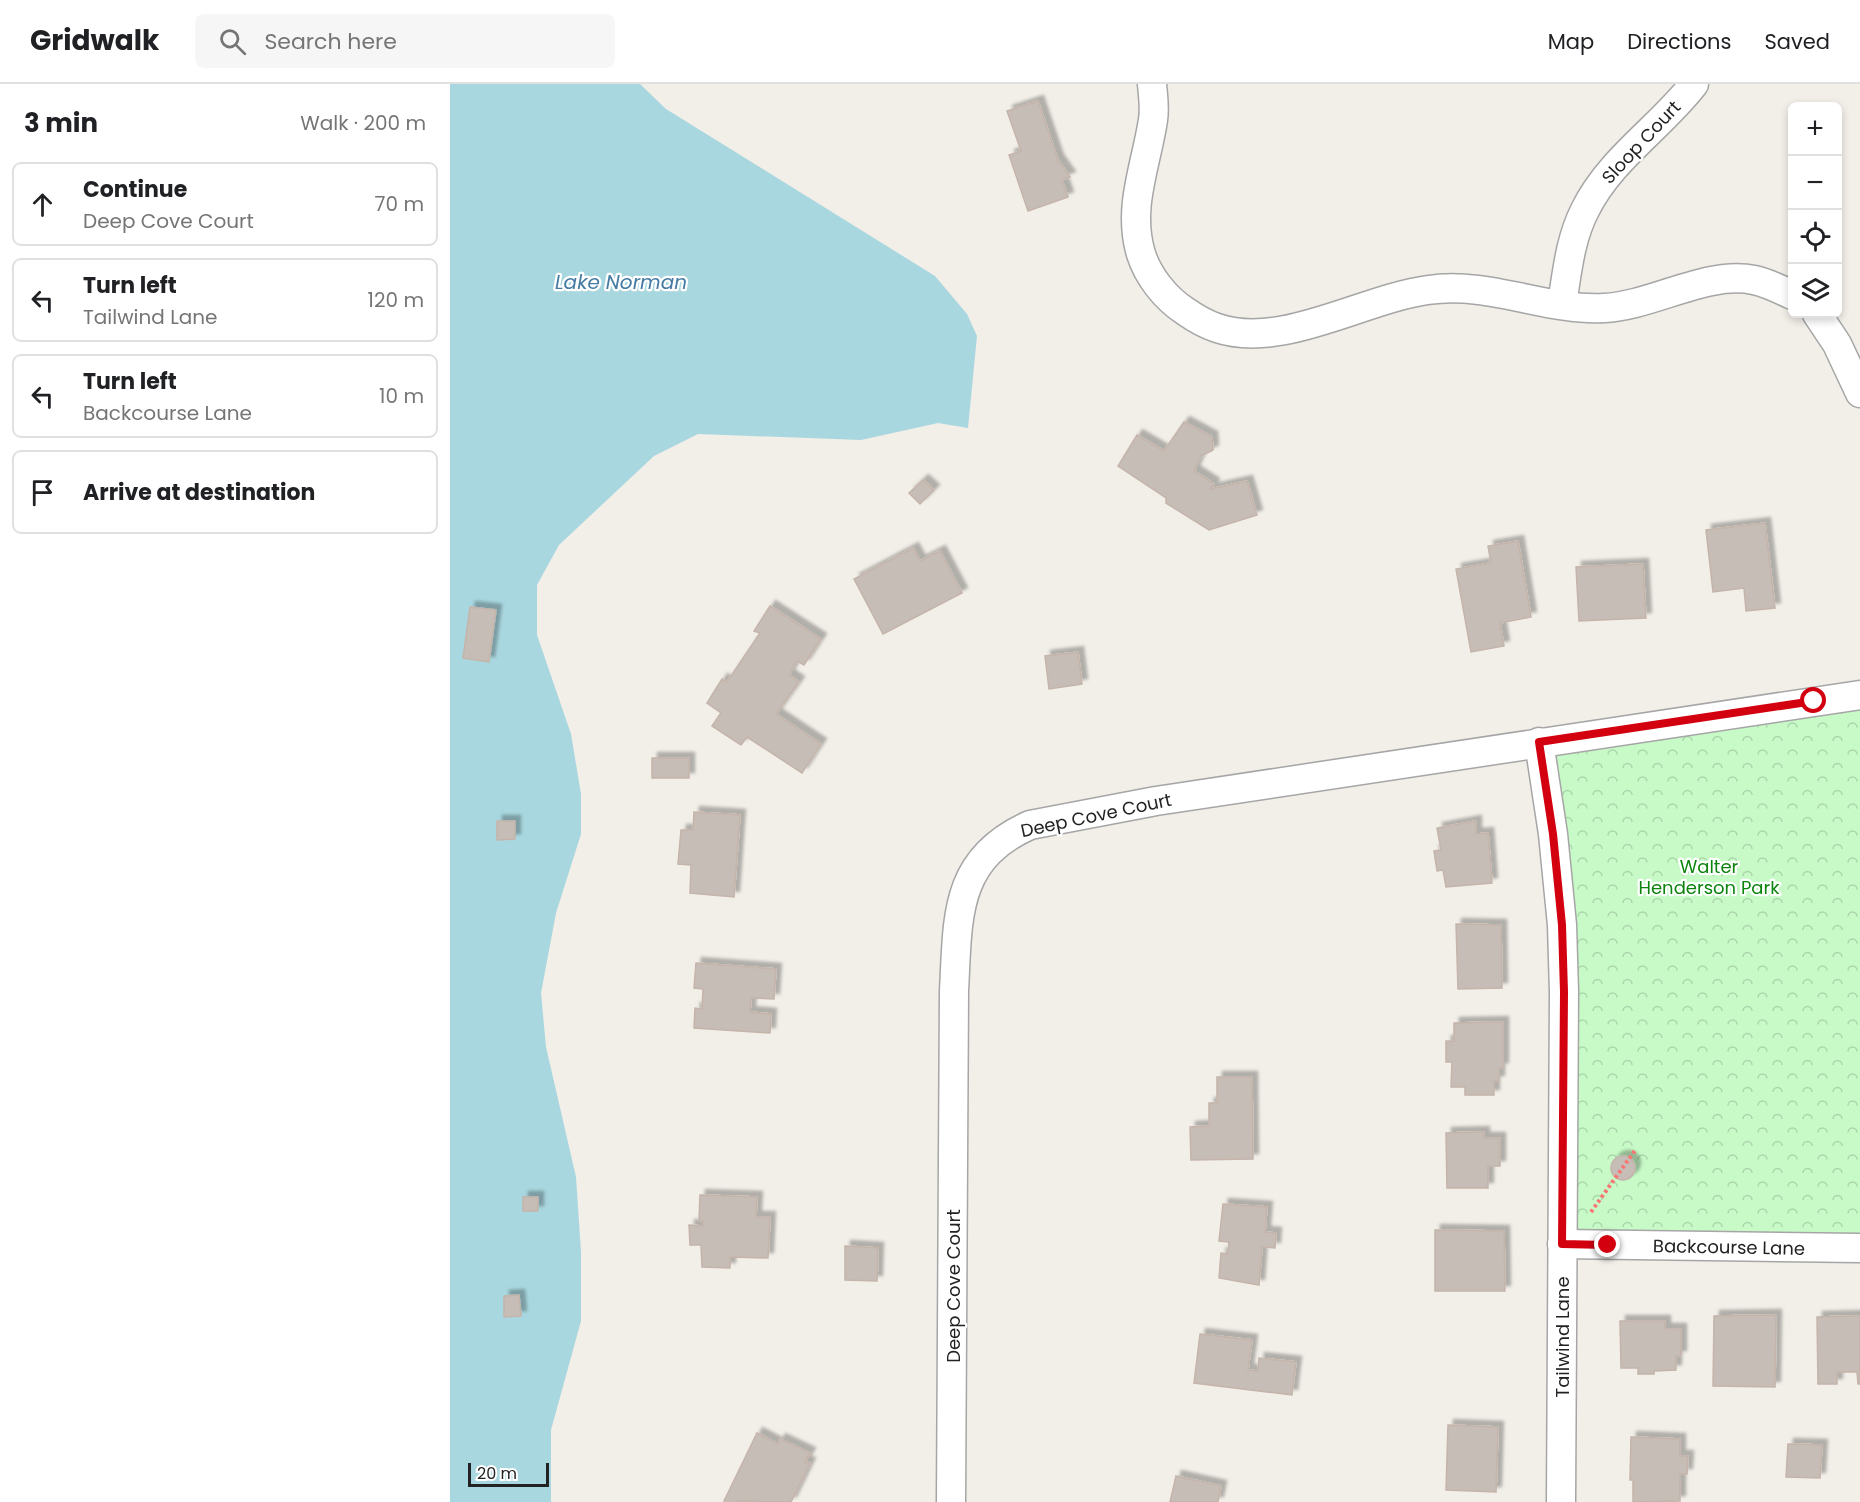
<!DOCTYPE html>
<meta charset="utf-8">
<style>
body{margin:0;font-family:Poppins,sans-serif;background:#f6f6f6;color:#202124}
.controls{position:absolute;right:18px;top:18px;display:grid;overflow:hidden;border-radius:9px;box-shadow:0 3px 9px #0003}
.controls button{width:54px;height:54px;display:grid;place-items:center;padding:0;border:0;border-bottom:2px solid #e0e0e0;background:#fff;color:#202124;font:30px sans-serif}
.scale{position:absolute;left:18px;bottom:15px;width:81px;box-sizing:border-box;padding-left:6px;border:3px solid #222;border-top:0;font-size:16px;line-height:21px;white-space:nowrap;color:#222;-webkit-text-stroke:4px #fff;paint-order:stroke}
.stop{position:absolute;width:18px;height:18px;margin:-14px;border:4px solid #d30010;border-radius:50%;background:#fff}
.stop.end{background:#d30010;border-color:#fff;box-shadow:0 2px 6px #0008}
.list{margin:0;padding:0;list-style:none}
h2{display:flex;justify-content:space-between;align-items:center;height:78px;margin:0;padding:0 24px;font-size:26px}
h2 small{font-size:20px;font-weight:400;color:#757577}
.list li{display:grid;grid-template-columns:39px 1fr auto;gap:18px;align-items:center;box-sizing:border-box;height:84px;margin:0 12px 12px;padding:0 12px;border:2px solid #e0e0e0;border-radius:9px}
.list b{display:block;font-size:22px;white-space:nowrap}
.list p{margin:0;font-size:20px;white-space:nowrap;color:#757577}
.list em{font-size:20px;font-style:normal;color:#757577}
.icon{flex:none;width:33px;height:33px;fill:none;stroke:currentColor;stroke-width:2;stroke-linecap:round;stroke-linejoin:round}
.map{position:relative;flex:none;width:1410px;height:1418px;overflow:hidden}
header{display:flex;align-items:center;gap:36px;box-sizing:border-box;height:84px;padding:0 30px;background:#fff;border-bottom:2px solid #e0e0e0}
header strong{font-size:28px}
nav{display:flex;gap:33px;margin-inline-start:auto;font-size:21px}
.search{width:420px;height:54px;background:#f6f6f6;display:flex;align-items:center;gap:15px;box-sizing:border-box;padding:0 21px;border-radius:9px;color:#757577;font-size:22px}
main{display:flex}
aside{flex:1;background:#fff}
.map>svg:first-child{display:block}
.park{fill:url(#park-crowns)}
.water{fill:#a9d7df}
.building{fill:#c7bdb7;stroke:#c4b4aa;stroke-width:1.5;filter:url(#shadow)}
.lines{fill:none;stroke-linecap:round;stroke-linejoin:round}
.minor-casing{stroke:#a6a6a6;stroke-width:31}
.path{stroke:#fa7571;stroke-width:4;stroke-dasharray:3 3;stroke-linecap:butt}
.minor{stroke:#fff;stroke-width:28}
.route{stroke:#d30010;stroke-width:8}
.labels{text-anchor:middle;dominant-baseline:central;stroke-width:4.5;stroke-linejoin:round;paint-order:stroke}
.street-label{font-size:18px;fill:#222;stroke:#fff}
.park-label{font-size:18px;fill:#0c840d;stroke:#fff}
.water-label{font-size:20px;font-style:italic;fill:#467ba3;stroke:#fff}
</style>
<header>
<strong>Gridwalk</strong>
<div class="search"><svg class="icon" aria-label="search" viewBox="0 0 24 24"><circle cx="10" cy="10" r="6"/><path d="M15 15l6 6"/></svg>Search here</div>
<nav><a>Map</a><a>Directions</a><a>Saved</a></nav>
</header>
<main>
<aside>
<h2>3 min<small>Walk · 200 m</small></h2>
<ul class="list">
<li><svg class="icon" aria-label="ahead" viewBox="0 0 24 24"><path d="M12 20V5M6 11l6-6 6 6"/></svg><div><b>Continue</b><p>Deep Cove Court</p></div><em>70 m</em></li>
<li><svg class="icon" aria-label="left" viewBox="0 0 24 24"><path d="M17 20v-9H6M10 6l-5 5 5 5"/></svg><div><b>Turn left</b><p>Tailwind Lane</p></div><em>120 m</em></li>
<li><svg class="icon" aria-label="left" viewBox="0 0 24 24"><path d="M17 20v-9H6M10 6l-5 5 5 5"/></svg><div><b>Turn left</b><p>Backcourse Lane</p></div><em>10 m</em></li>
<li><svg class="icon" aria-label="arrive" viewBox="0 0 24 24"><path d="M6 21V4h12l-3 4 3 4H6"/></svg><div><b>Arrive at destination</b></div></li>
</ul>
</aside>
<div class="map">
<svg width="1410" height="1418" viewBox="0 0 1410 1418">
<defs>
<pattern id="park-crowns" width="20" height="18" patternUnits="userSpaceOnUse" patternTransform="scale(1.5)"><rect width="20" height="18" fill="#c7fac7"/><path d="M2 6a3 3 0 1 1 6 0M12 15a3 3 0 1 1 6 0" fill="none" stroke="#abd6ab"/></pattern>
<filter id="shadow"><feDropShadow dx="5.5" dy="-5.5" stdDeviation="1.5" flood-color="#0004"/></filter>
</defs>
<rect width="100%" height="100%" fill="#f2eee8"/>
<!-- park -->
<polygon class="park" points="1410,612 1410,1163 1113,1159 1092,660"/>
<!-- water -->
<polygon class="water" points="0,0 190,0 216,25 485,192 517,230 527,252 518,344 488,339 411,356 248,350 204,372 109,461 87,501 87,551 121,650 131,710 131,750 106,829 91,909 96,963 126,1093 131,1168 131,1237 101,1346 101,1418 0,1418"/>
<!-- building -->
<g class="building">
<polygon points="588,17 608,76 620,93 612,96 618,113 578,127 559,71 571,67 557,27"/>
<polygon points="734,338 762,353 763,366 751,372 744,387 764,400 761,405 797,397 807,431 759,446 716,419 716,414 668,382 687,351 714,367"/>
<polygon points="473,396 484,406 470,420 459,409"/>
<polygon points="1315,439 1325,524 1296,527 1294,504 1263,508 1256,446"/>
<polygon points="1068,457 1081,533 1050,539 1054,562 1021,568 1006,485 1041,479 1038,462"/>
<polygon points="463,464 470,477 490,467 512,509 433,550 404,495"/>
<polygon points="1193,480 1196,534 1129,537 1126,483"/>
<polygon points="320,522 371,555 354,581 347,577 339,591 349,598 326,630 371,660 352,689 297,653 291,661 262,642 271,629 257,619 272,595 277,598 310,549 304,547"/>
<polygon points="20,523 46,526 39,578 13,574"/>
<polygon points="628,568 632,600 599,605 595,572"/>
<rect x="202" y="674" width="37" height="20"/>
<polygon points="244,728 290,731 284,813 240,809 241,781 228,780 231,746 243,746"/>
<polygon points="47,737 65,737 65,755 47,756"/>
<polygon points="1026,737 1026,750 1038,749 1042,799 996,803 993,786 987,787 984,767 991,766 987,744"/>
<polygon points="1006,840 1051,841 1052,904 1008,905"/>
<polygon points="246,879 326,885 324,915 301,914 300,928 321,930 320,949 244,944 245,924 252,925 253,905 244,904"/>
<polygon points="1053,938 1053,984 1049,984 1049,997 1044,997 1044,1011 1015,1011 1015,1003 1001,1003 1002,978 996,978 996,957 1004,957 1004,939"/>
<polygon points="767,993 802,993 803,1075 741,1076 740,1043 759,1042 759,1019 767,1019"/>
<polygon points="1034,1048 1034,1054 1050,1054 1050,1082 1038,1082 1038,1104 997,1104 996,1049"/>
<circle cx="1173" cy="1084" r="12"/>
<polygon points="250,1111 307,1113 306,1133 320,1133 318,1174 280,1173 280,1184 252,1183 251,1161 240,1161 239,1141 253,1142 253,1137 249,1136"/>
<rect x="73" y="1113" width="15" height="14"/>
<polygon points="773,1120 817,1123 815,1148 826,1149 825,1164 812,1163 809,1201 769,1194 771,1169 778,1170 779,1158 769,1157"/>
<polygon points="985,1146 1054,1147 1055,1207 985,1207"/>
<polygon points="395,1162 428,1164 427,1197 395,1196"/>
<polygon points="69,1211 71,1232 54,1233 54,1212"/>
<polygon points="1326,1231 1325,1303 1263,1302 1264,1232"/>
<polygon points="1410,1232 1410,1300 1408,1300 1407,1288 1387,1288 1387,1300 1368,1300 1367,1233"/>
<polygon points="1170,1237 1215,1237 1215,1245 1231,1245 1231,1272 1226,1272 1226,1286 1204,1287 1204,1290 1188,1290 1188,1284 1171,1284"/>
<polygon points="750,1250 802,1256 798,1286 808,1287 809,1274 846,1278 842,1311 744,1299"/>
<polygon points="998,1341 1048,1343 1046,1408 996,1406"/>
<polygon points="307,1349 328,1360 330,1355 360,1369 355,1378 360,1379 341,1418 274,1417"/>
<polygon points="1181,1353 1230,1355 1230,1372 1238,1372 1237,1390 1230,1390 1230,1417 1183,1418 1183,1396 1180,1396"/>
<polygon points="1338,1360 1372,1361 1370,1394 1336,1393"/>
<polygon points="726,1392 771,1402 768,1418 720,1418"/>
</g>
<g class="lines">
<!-- minor casing -->
<g class="minor-casing">
<g id="minor">
<path d="M 702,0 C 703,12 705,24 703,36 C 696,82 677,124 691,170 C 698,192 715,214 735,227 C 745,234 755,240 767,244 C 832,266 912,215 978,206 C 1040,197 1095,227 1154,224 C 1202,222 1257,186 1304,196 C 1318,199 1330,205 1342,211"/>
<path d="M 1112,220 C 1117,189 1120,155 1135,126 C 1160,75 1210,44 1244,0"/>
<polyline points="1367,230 1387,260 1410,309"/>
<polyline points="1089,658 1103,750 1112,841 1114,908 1111,1418"/>
<polyline points="1112,1160 1410,1164"/>
<path d="M 501,1418 L 504,907 C 508,834 503,775 580,741 L 706,717 L 1410,611"/>
</g>
</g>
<!-- path -->
<polyline class="path" points="1141,1128 1186,1065"/>
<!-- minor -->
<use href="#minor" class="minor"/>
</g>
<g class="lines">
<!-- route -->
<polyline class="route" points="1158,1161 1112,1160 1114,908 1112,841 1103,750 1089,658 1364,617"/>
</g>
<g class="labels">
<!-- street labels -->
<g class="street-label">
<text transform="translate(1191 58) rotate(-47)">Sloop Court</text>
<text transform="translate(646 731) rotate(-12)">Deep Cove Court</text>
<text transform="translate(1279 1163) rotate(1)">Backcourse Lane</text>
<text transform="translate(503 1202) rotate(-90)">Deep Cove Court</text>
<text transform="translate(1112 1253) rotate(-90)">Tailwind Lane</text>
</g>
<!-- park labels -->
<g class="park-label">
<text x="1259" y="782">Walter<tspan x="1259" dy="21">Henderson Park</tspan></text>
</g>
<!-- water labels -->
<g class="water-label">
<text x="171" y="198">Lake Norman</text>
</g>
</g>
</svg>
<div class="controls">
<button>+</button>
<button>−</button>
<button><svg class="icon" aria-label="locate" viewBox="0 0 24 24"><circle cx="12" cy="12" r="6"/><path d="M12 2v4M12 18v4M2 12h4M18 12h4"/></svg></button>
<button><svg class="icon" aria-label="layers" viewBox="0 0 24 24"><path d="M12 4l9 5-9 5-9-5zM3 14l9 5 9-5"/></svg></button>
</div>
<div class="scale">20 m</div>
<div class="stop" style="left:1364px;top:617px"></div>
<div class="stop end" style="left:1158px;top:1161px"></div>
</div>
</main>
